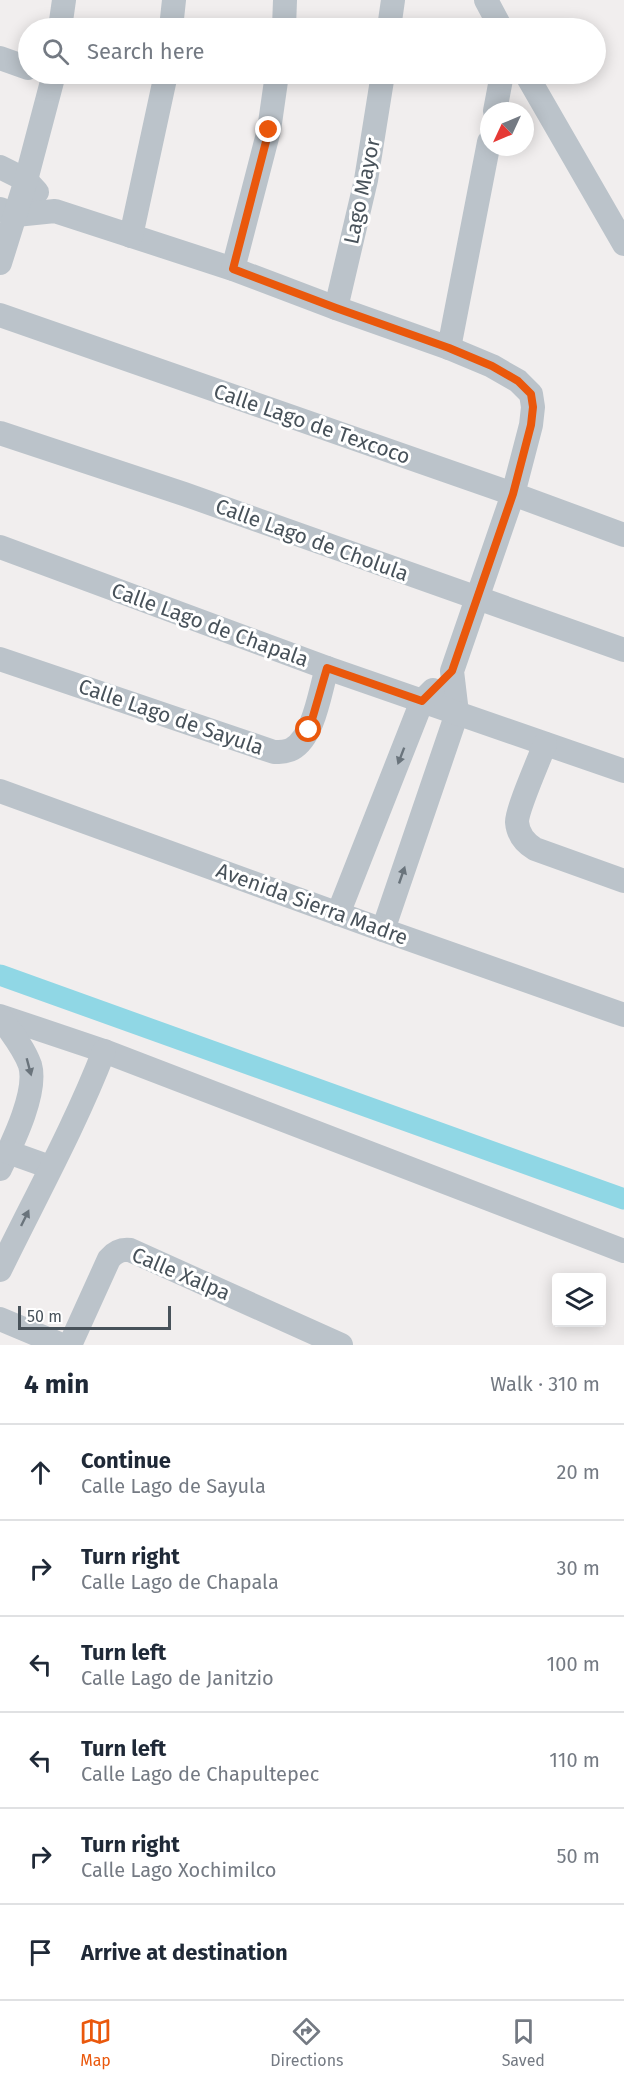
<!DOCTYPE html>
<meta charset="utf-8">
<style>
body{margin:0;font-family:"Fira Sans",sans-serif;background:#f6f6f7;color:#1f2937}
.controls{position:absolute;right:18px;bottom:18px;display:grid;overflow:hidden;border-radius:6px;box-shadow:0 3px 15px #0003}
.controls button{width:54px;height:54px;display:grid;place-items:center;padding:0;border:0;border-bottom:2px solid #e0e1e3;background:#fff;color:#1f2937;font:30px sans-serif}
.compass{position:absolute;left:480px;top:102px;width:54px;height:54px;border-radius:50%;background:#fff;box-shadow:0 3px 15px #0003;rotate:226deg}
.scale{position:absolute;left:18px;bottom:15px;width:153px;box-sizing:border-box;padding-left:6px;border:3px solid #48525a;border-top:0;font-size:16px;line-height:21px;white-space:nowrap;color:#48525a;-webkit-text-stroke:4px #fff;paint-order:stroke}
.stop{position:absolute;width:18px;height:18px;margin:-14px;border:4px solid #ea580c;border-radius:50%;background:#fff}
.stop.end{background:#ea580c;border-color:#fff;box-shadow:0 2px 6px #0008}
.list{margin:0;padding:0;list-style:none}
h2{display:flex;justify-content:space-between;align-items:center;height:78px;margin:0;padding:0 24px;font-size:26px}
h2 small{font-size:20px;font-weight:400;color:#747a83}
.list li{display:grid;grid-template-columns:39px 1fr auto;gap:18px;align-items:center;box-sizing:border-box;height:96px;padding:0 24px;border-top:2px solid #e0e1e3}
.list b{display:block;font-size:22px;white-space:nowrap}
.list p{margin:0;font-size:20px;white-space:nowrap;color:#747a83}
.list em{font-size:20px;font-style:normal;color:#747a83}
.icon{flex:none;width:33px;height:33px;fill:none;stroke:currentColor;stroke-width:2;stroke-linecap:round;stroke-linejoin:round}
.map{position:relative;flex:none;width:624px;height:1345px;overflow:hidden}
.search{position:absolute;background:#fff;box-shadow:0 3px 15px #0003;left:18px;right:18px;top:18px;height:66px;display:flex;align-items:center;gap:15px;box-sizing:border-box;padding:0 21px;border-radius:33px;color:#747a83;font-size:22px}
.sheet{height:654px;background:#fff}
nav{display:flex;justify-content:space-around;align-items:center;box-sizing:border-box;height:84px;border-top:2px solid #e0e1e3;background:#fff;font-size:16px;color:#747a83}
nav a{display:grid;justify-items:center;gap:3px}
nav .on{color:#ea580c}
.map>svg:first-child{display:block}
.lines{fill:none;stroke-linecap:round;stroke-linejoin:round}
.canal{stroke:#90d7e5;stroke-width:21}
.minor{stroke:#bbc3ca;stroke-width:24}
.oneway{fill:#6a747c}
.route{stroke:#ea580c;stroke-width:8}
.labels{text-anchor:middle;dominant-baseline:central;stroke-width:6;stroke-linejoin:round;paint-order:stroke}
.street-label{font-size:21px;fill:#48525a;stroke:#fff}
</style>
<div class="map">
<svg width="624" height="1345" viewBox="0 0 624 1345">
<rect width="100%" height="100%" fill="#f1eeee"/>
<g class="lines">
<!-- canal -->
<polyline class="canal" points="0,975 624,1199"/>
<!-- minor -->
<g class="minor">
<polyline points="486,0 501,28"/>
<polyline points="60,28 64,0"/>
<polyline points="171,28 174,0"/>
<polyline points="284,28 285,0"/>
<polyline points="389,28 393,0"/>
<polyline points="0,58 28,68"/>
<polyline points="526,74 624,244"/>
<polyline points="495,111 502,74"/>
<polyline points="0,167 26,180 37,192"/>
<polyline points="0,209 16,215 55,211 233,269 336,308 449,348 492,366 518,381 531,394 533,407 531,425 513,494 452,671 457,713 383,930"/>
<polyline points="131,236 166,74"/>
<polyline points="0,263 26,180 54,74"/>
<polyline points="233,269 269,130 277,74"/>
<polyline points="336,308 366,180 383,74"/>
<polyline points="0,315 513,494 624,535"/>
<polyline points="449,348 489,142"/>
<polyline points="0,433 184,494 624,650"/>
<polyline points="0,547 327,668 624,771"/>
<path d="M 0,659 L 274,752 C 280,752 287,752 292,749 C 314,737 320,691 327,668"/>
<path d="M 545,744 C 539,760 517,809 517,822 C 518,834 525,843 535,849 L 624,881"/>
<polyline points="0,791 383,930 624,1015"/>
<polyline points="338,914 422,701 433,690"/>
<polyline points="0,1016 104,1051 624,1251"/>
<path d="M 0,1017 C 11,1032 24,1048 30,1065 C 38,1092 12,1144 0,1169"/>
<polyline points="8,1152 50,1167"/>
<path d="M 0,1270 C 35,1198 75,1126 104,1051"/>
<polyline points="0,1319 62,1345"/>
<path d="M 70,1345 L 109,1259 C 115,1252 121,1249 130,1250 L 341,1345"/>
</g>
</g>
<!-- one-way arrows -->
<defs><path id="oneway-solid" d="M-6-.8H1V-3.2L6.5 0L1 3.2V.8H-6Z" transform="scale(1.5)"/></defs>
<g class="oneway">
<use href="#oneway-solid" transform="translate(401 756) rotate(111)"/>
<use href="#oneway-solid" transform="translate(402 875) rotate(-71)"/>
<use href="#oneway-solid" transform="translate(29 1067) rotate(75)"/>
<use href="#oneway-solid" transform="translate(25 1218) rotate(-64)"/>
</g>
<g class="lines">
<!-- route -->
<polyline class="route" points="269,130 233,269 336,308 449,348 492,366 518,381 531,394 533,407 531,425 513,494 452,671 422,701 327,668 309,730"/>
</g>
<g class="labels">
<!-- street labels -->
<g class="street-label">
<text transform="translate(362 191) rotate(-78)">Lago Mayor</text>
<text transform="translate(312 424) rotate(19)">Calle Lago de Texcoco</text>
<text transform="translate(312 540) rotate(20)">Calle Lago de Cholula</text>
<text transform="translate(210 625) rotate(20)">Calle Lago de Chapala</text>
<text transform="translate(171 717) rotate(19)">Calle Lago de Sayula</text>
<text transform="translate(312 904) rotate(20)">Avenida Sierra Madre</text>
<text transform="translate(181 1274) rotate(23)">Calle Xalpa</text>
</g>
</g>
</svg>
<div class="controls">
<button><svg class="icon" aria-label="layers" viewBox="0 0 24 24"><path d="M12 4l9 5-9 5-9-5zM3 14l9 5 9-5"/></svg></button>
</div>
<svg class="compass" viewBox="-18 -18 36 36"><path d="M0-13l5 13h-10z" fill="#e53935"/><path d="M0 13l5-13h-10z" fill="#747a83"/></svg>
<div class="scale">50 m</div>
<div class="stop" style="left:309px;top:730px"></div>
<div class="stop end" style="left:269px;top:130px"></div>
<div class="search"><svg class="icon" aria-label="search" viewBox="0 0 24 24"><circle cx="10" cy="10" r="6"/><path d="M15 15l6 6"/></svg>Search here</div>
</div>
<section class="sheet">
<h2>4 min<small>Walk · 310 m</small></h2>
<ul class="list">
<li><svg class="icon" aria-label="ahead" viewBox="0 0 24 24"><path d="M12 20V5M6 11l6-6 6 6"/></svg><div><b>Continue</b><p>Calle Lago de Sayula</p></div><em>20 m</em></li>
<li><svg class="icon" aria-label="right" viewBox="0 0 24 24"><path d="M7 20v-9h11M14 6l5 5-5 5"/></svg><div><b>Turn right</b><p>Calle Lago de Chapala</p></div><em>30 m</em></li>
<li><svg class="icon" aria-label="left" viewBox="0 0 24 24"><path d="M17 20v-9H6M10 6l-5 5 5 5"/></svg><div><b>Turn left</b><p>Calle Lago de Janitzio</p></div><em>100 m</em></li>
<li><svg class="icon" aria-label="left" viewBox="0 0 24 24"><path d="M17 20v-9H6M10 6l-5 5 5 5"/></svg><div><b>Turn left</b><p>Calle Lago de Chapultepec</p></div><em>110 m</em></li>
<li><svg class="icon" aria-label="right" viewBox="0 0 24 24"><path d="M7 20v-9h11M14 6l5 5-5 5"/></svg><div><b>Turn right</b><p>Calle Lago Xochimilco</p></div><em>50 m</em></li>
<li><svg class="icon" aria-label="arrive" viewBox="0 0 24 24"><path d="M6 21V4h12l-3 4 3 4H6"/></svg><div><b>Arrive at destination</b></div></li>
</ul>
</section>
<nav>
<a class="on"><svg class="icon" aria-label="map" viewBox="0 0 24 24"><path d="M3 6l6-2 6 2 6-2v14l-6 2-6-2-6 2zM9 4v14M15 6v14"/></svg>Map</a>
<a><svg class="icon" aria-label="directions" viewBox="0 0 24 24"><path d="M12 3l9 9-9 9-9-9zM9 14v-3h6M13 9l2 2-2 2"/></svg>Directions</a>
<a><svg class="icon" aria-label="saved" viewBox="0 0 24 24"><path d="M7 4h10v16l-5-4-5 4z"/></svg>Saved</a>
</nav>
